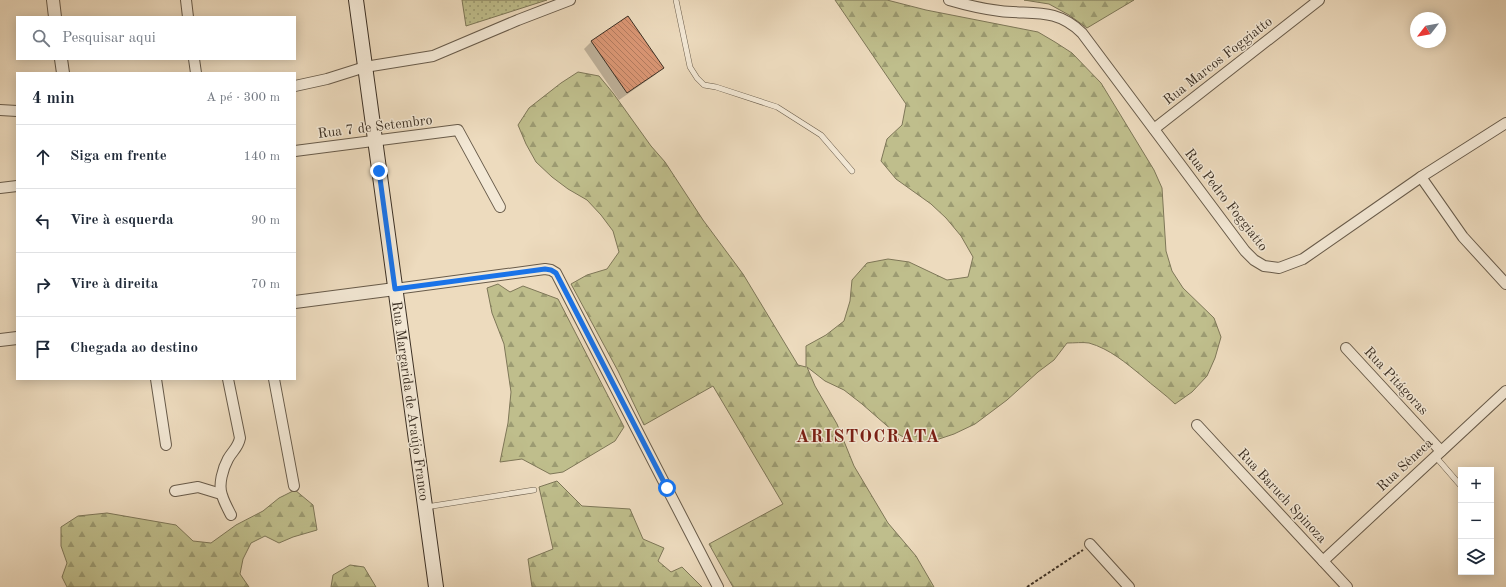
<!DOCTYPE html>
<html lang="pt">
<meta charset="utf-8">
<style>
body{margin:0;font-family:"Old Standard TT",serif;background:#f2f2f3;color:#1f2937}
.controls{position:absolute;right:12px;bottom:12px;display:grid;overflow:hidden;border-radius:0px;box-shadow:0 2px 10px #0003}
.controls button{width:36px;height:36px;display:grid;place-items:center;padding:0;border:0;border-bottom:1px solid #e0e1e3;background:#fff;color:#1f2937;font:20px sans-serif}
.compass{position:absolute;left:1410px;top:12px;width:36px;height:36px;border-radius:50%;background:#fff;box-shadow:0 2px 10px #0003;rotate:239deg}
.stop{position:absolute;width:12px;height:12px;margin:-9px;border:3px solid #1a73e8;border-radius:50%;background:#fff}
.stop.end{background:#1a73e8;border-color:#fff;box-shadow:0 1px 4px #0008}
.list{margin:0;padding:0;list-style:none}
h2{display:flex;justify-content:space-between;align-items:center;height:52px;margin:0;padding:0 16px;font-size:17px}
h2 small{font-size:13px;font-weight:400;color:#747a83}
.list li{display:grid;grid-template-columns:26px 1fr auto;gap:12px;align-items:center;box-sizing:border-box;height:64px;padding:0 16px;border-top:1px solid #e0e1e3}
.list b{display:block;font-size:15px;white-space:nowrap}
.list em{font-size:13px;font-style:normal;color:#747a83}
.icon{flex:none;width:22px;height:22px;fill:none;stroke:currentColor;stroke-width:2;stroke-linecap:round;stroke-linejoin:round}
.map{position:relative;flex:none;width:1506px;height:587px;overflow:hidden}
.search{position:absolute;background:#fff;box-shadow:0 2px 10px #0003;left:16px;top:16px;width:280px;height:44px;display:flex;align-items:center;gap:10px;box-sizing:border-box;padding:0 14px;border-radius:0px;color:#747a83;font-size:15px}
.panel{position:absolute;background:#fff;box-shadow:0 2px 10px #0003;left:16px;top:72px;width:280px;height:308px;border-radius:0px}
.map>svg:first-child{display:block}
.forest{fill:url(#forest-firs);stroke:#7e7758}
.park{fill:url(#park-dots);stroke:#7e7758}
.shadow{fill:#0003}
.building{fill:url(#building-back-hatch);stroke:#3c3024}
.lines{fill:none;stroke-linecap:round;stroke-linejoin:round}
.service-casing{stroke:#685b4a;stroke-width:6}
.minor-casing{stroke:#685b4a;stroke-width:12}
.tertiary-casing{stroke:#685b4a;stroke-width:14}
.secondary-casing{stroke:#3c3024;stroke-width:16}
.path{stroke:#3c3024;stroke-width:2;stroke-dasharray:3 2;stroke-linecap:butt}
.service{stroke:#f3e8d5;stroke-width:5}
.minor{stroke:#f3e8d5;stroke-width:10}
.tertiary{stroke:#f3e8d5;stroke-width:12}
.secondary{stroke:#f3e8d5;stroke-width:14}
.route{stroke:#1a73e8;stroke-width:5}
.labels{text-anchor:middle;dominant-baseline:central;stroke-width:3;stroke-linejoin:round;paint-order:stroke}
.street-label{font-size:14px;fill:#3c3024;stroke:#f3e8d5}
.district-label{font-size:18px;font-weight:bold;letter-spacing:1px;fill:#7a1f14;stroke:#f3e8d5}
</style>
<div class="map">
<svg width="1506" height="587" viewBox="0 0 1506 587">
<defs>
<pattern id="forest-firs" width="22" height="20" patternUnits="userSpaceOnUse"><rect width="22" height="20" fill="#bfbe8c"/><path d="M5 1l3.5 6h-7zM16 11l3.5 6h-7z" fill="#9c9b72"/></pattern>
<pattern id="park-dots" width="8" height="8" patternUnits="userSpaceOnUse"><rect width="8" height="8" fill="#bfbe8c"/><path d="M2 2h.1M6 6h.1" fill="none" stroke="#9c9b72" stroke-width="1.8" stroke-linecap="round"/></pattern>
<pattern id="building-back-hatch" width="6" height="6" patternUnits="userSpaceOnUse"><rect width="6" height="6" fill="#da9674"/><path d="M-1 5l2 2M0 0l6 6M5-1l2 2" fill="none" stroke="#b27b5f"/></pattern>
</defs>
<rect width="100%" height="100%" fill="#eddbbe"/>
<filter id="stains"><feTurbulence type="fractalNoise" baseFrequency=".005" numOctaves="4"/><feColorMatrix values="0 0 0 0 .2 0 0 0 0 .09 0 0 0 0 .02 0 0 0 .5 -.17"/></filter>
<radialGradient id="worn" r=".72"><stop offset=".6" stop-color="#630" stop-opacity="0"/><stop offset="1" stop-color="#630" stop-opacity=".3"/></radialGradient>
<!-- forest -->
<g class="forest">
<path d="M 835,0 L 887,0 L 926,10 L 1038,32 L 1055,42 L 1072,53 L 1101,83 L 1154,170 L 1162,188 L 1166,251 L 1172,271 L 1183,288 L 1214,318 L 1221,337 L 1215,358 L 1207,376 L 1192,392 L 1175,404 C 1165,394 1153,386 1142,376 C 1126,363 1110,349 1089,343 C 1083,342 1074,343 1067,343 L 1054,360 L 1038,372 L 1007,400 L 975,424 L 954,434 L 933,441 L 912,442 L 893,431 L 862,404 L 844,390 L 825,381 L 807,367 L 815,386 L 837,424 L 854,466 L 888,523 L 916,556 L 934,587 L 733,587 L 709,544 L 783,504 L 713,386 L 644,425 L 618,371 L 571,284 L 587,275 L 607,269 L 619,252 L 613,231 L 601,215 L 587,200 L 568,189 L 552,177 L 536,162 L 526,144 L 518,125 L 529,108 L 561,83 L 578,72 L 599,76 L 613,93 L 651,146 L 665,162 L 703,220 L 743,274 L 798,365 L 806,367 L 806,346 L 826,335 L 844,321 L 850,301 L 852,280 L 867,263 L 888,259 L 909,262 L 947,280 L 968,277 L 973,257 L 961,236 L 946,218 L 931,204 L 896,179 L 881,161 L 887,139 L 902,125 L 906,104 Z"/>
<polygon points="1024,0 1134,0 1087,28 1069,15 1049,4"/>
<polygon points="498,284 510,292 523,286 558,299 624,427 615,441 563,472 550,474 522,459 500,462 508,423 511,392 504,344 492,313 487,288"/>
<polygon points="557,481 582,506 630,509 643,539 664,548 658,561 671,572 682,567 702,587 532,587 528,559 553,549 539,487"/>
<polygon points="295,490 313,505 317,530 293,537 279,543 265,536 251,543 243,559 240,574 249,587 67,587 62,577 67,563 61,546 61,527 78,516 107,513 176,525 193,541 211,543 236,525 263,511 279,498"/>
<polygon points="350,565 364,567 376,587 331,587 333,575"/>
</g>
<!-- park -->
<polygon class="park" points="462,0 547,0 466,26"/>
<!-- shadow -->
<polygon class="shadow" points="592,41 662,68 655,75 619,100 584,49"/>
<!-- building -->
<polygon class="building" points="628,16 664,68 627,93 591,41"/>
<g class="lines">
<!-- service casing -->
<g class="service-casing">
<g id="service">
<polyline points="676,0 690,67 697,78 704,85 716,87 777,107 821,135 852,171"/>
<polyline points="1435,456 1461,486"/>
<polyline points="426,507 534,490"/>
</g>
</g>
<!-- minor casing -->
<g class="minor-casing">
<g id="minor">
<polyline points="186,0 188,17"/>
<path d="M 949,0 C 966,5 983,9 1000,11 C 1032,15 1056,7 1082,33 L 1245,251 L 1254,260 L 1264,266 L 1279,268 L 1303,259 L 1421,177 L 1506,123"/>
<polyline points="194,59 196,73"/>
<polyline points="295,86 327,79 365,67 433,56 518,20 570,0"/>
<polyline points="0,110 17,111"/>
<polyline points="1154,129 1319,0"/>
<polyline points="295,151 458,130 500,207"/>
<polyline points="1421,177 1463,237 1506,284"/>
<polyline points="0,188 17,186"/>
<polyline points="395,289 545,269 551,270 556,273 718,587"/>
<polyline points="1346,348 1441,451"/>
<polyline points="156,379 166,445"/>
<path d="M 228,379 L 240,438 C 238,448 233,450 228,459 C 223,468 218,485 222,495 C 224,502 228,509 231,515"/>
<polyline points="274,379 294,486"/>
<polyline points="1197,425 1347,587"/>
<polyline points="175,491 198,487 221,494"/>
<polyline points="1090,544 1129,587"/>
<polyline points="1323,561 1506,391"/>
</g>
</g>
<!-- tertiary casing -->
<g class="tertiary-casing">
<g id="tertiary">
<polyline points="53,0 55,17"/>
<polyline points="61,59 63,73"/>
<polyline points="295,302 395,289"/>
<polyline points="0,340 17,338"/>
</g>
</g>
<!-- secondary casing -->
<g class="secondary-casing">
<polyline id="secondary" points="356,0 436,587"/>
</g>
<!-- path -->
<polyline class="path" points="1027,587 1083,550"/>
<!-- service -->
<use href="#service" class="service"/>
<!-- minor -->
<use href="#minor" class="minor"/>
<!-- tertiary -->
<use href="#tertiary" class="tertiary"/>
<!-- secondary -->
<use href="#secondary" class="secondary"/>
</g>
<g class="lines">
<!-- route -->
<polyline class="route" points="379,171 395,289 545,269 551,270 556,273 667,488"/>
</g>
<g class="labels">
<!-- street labels -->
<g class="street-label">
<text transform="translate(1218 61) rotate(-38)">Rua Marcos Foggiatto</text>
<text transform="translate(375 127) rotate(-7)">Rua 7 de Setembro</text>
<text transform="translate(1226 200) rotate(52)">Rua Pedro Foggiatto</text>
<text transform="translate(1396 381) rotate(47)">Rua Pitágoras</text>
<text transform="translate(410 401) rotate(82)">Rua Margarida de Araújo Franco</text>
<text transform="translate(1405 465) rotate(-43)">Rua Sêneca</text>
<text transform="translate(1282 496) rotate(47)">Rua Baruch Spinoza</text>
</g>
<!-- district labels -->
<g class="district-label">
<text x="868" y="437">ARISTOCRATA</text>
</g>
</g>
<rect width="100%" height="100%" filter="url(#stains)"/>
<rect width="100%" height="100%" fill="url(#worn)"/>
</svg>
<div class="controls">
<button>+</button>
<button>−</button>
<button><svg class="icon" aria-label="layers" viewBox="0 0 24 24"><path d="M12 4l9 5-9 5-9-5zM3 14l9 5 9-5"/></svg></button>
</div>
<svg class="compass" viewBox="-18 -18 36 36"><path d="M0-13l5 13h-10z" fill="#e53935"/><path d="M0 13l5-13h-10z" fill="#747a83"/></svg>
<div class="stop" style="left:667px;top:488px"></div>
<div class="stop end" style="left:379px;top:171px"></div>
<div class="search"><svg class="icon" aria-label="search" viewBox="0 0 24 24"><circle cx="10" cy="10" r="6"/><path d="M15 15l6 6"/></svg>Pesquisar aqui</div>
<section class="panel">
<h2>4 min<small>A pé · 300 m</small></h2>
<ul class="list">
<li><svg class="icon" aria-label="ahead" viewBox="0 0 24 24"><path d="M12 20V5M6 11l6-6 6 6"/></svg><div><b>Siga em frente</b></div><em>140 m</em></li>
<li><svg class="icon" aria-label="left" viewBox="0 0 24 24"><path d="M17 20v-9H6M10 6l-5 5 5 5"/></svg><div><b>Vire à esquerda</b></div><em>90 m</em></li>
<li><svg class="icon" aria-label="right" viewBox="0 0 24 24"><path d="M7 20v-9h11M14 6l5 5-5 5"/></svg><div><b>Vire à direita</b></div><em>70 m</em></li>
<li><svg class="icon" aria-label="arrive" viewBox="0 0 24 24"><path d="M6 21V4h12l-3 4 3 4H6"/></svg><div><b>Chegada ao destino</b></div></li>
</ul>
</section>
</div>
